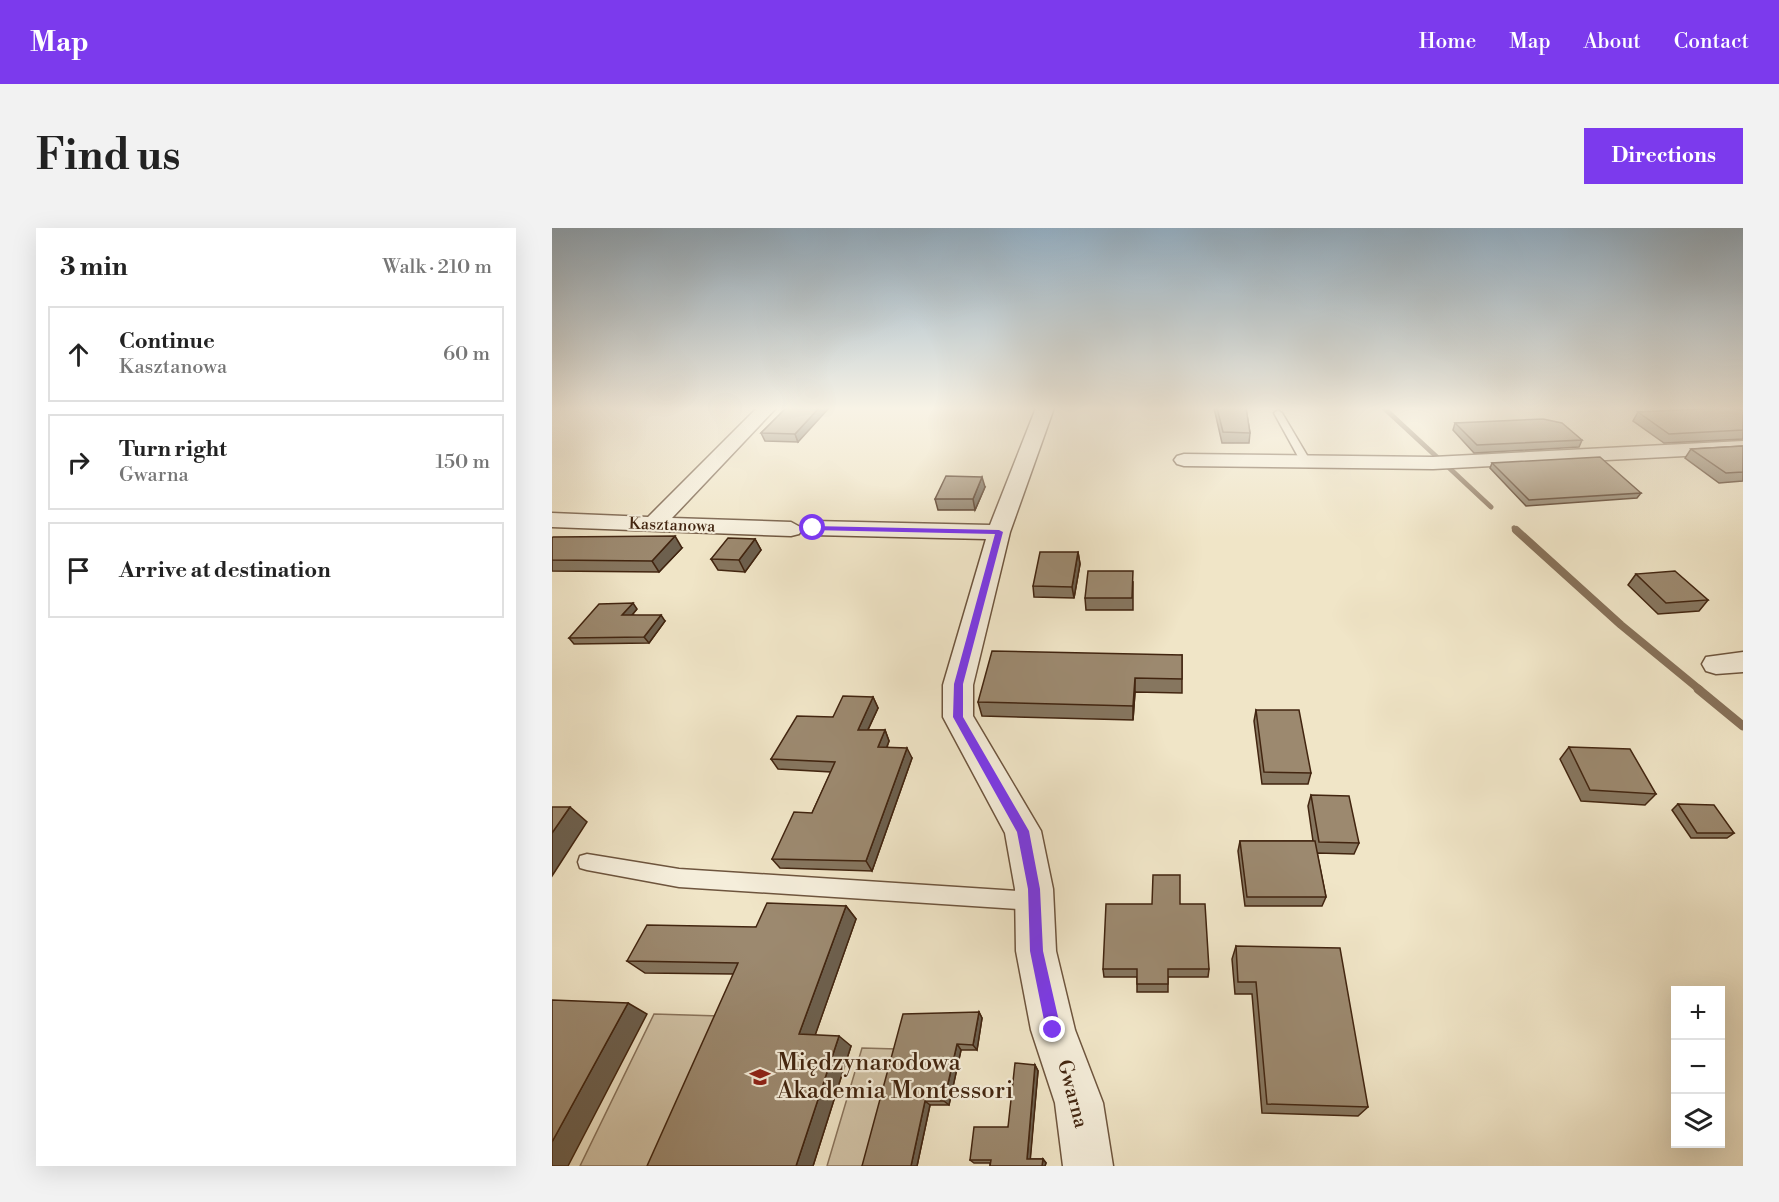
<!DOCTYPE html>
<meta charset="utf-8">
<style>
body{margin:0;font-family:"Libre Bodoni",serif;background:#f2f2f2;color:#222}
.controls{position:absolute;right:18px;bottom:18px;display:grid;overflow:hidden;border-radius:0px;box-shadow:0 6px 24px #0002}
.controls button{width:54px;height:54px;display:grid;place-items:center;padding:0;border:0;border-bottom:2px solid #e0e0e0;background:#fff;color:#222;font:30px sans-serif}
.stop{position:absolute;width:18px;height:18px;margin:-14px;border:4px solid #7c3aed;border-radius:50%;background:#fff}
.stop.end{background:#7c3aed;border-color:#fff;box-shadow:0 2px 6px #0008}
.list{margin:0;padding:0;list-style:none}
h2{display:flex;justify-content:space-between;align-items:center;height:78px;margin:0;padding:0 24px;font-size:26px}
h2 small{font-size:20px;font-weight:400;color:#767676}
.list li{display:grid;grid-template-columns:39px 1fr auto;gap:18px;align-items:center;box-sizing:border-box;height:96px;margin:0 12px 12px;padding:0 12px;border:2px solid #e0e0e0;border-radius:0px}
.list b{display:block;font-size:22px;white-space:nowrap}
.list p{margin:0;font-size:20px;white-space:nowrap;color:#767676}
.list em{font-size:20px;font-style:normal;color:#767676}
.icon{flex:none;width:33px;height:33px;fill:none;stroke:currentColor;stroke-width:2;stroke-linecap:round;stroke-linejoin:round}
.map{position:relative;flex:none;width:1191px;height:938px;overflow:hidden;border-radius:0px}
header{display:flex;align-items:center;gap:36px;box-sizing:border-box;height:84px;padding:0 30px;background:#7c3aed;color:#fff}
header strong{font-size:28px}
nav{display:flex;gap:33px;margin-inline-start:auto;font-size:21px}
.intro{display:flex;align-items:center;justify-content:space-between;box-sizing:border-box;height:144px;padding:0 36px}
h1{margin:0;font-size:42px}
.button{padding:15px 27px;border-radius:0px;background:#7c3aed;color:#fff;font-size:21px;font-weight:700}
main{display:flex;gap:36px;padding:0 36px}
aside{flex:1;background:#fff;border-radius:0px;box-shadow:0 6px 24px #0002}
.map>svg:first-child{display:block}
.green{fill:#d2c4a8;stroke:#8a745c;stroke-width:1.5}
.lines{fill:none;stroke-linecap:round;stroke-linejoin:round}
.stream-far2{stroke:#877159;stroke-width:5}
.stream-far1{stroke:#877159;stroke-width:8}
.stream{stroke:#877159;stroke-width:9}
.service-casing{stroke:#6e553e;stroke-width:3}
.minor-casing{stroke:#6e553e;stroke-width:3}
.service{fill:#f5eedb;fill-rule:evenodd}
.minor{fill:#f5eedb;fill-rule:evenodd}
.wall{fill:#86765f;stroke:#422510;stroke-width:1.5}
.shaded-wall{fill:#6d604e;stroke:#422510;stroke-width:1.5}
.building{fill:#9c896f;stroke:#422510;stroke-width:1.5}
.route{fill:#7c3aed}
.labels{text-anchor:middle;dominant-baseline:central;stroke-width:4.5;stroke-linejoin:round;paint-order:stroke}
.far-street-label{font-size:16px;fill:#422510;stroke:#f5eedb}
.street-label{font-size:20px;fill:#422510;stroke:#f5eedb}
.near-poi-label{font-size:24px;fill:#422510;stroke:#f5eedb;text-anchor:start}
</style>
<header>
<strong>Map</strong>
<nav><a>Home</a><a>Map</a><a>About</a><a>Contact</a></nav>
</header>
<div class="intro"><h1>Find us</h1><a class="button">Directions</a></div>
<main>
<aside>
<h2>3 min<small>Walk · 210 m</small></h2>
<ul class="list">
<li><svg class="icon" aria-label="ahead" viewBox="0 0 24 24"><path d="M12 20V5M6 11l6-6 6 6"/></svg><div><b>Continue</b><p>Kasztanowa</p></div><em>60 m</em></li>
<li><svg class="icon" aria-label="right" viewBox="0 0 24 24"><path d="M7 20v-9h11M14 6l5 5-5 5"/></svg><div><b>Turn right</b><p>Gwarna</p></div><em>150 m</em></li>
<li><svg class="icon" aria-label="arrive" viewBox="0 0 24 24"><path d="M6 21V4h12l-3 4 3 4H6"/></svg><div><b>Arrive at destination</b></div></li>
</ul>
</aside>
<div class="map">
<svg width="1191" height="938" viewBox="0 0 1191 938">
<rect width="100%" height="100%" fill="#f0e5c7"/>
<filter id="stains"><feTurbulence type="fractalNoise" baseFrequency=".00333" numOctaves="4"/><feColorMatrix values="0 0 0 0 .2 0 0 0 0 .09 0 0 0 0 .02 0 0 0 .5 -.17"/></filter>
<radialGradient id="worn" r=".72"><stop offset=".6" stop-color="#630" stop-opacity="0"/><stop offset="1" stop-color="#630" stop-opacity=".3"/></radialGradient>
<!-- green -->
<g class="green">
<polygon points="102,786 167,788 98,938 28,938"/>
<polygon points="310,820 345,821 312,938 275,938"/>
</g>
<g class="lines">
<!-- stream-far2 -->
<g class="stream-far2">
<polyline points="832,180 887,231"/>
<polyline points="894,237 939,279"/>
<polyline points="962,300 965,303"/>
</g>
<!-- stream-far1 -->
<polyline class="stream-far1" points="964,302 1069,397 1148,462"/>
<!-- stream -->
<polyline class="stream" points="1146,461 1191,498"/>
<!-- service casing -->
<g class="service-casing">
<g id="service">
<polygon points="726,182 730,185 759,234 758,236 749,234 722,185"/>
<polygon points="35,626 127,641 483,664 490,667 493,673 490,679 483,682 127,659 35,642 28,640 26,634 28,628"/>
</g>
</g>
<!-- minor casing -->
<g class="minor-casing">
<g id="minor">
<polygon points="205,180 224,180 120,290 239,294 250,300 253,295 261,293 438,297 484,180 502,180 458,304 421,457 421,488 489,603 501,661 504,723 523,802 551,875 561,938 511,938 503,875 479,802 464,723 463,661 453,605 391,489 391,457 434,311 261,307 250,301 247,306 239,308 0,299 0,285 96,289"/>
<polygon points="1191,213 1191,225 881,241 632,238 625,236 622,232 625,228 632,226 881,229"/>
<polygon points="1191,424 1191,444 1164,446 1154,443 1150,436 1154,429"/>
</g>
</g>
<!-- service -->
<use href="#service" class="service"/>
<!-- minor -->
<use href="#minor" class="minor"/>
</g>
<!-- wall -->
<g class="wall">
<polygon points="234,180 246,214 213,213 209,205"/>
<polygon points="662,180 694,180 698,205 697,215 670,215"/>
<polygon points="1191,183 1191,211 1112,215 1081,193 1086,184"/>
<polygon points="903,195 1030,212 1027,219 922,225 901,202"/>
<polygon points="1191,218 1191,253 1167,255 1133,230 1139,221"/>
<polygon points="940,235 1089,265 1085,270 974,278 938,240"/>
<polygon points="433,259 423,282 386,282 383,271"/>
<polygon points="0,310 130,320 107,344 0,343"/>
<polygon points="203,311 209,322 193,344 166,342 159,331"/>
<polygon points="526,324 528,336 522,370 482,369 481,358"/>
<polygon points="1084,346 1156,372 1147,383 1106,386 1076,357"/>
<polygon points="581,354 581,382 534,382 533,370"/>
<polygon points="85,381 80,387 113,393 97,415 22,416 17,410"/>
<polygon points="630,427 630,465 583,464 581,492 430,488 426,474"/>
<polygon points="321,469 326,480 316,502 333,502 337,513 335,519 360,530 320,643 228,640 220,631 260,585 279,544 226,541 219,531 281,489"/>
<polygon points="704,482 759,545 756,556 710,556 702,493"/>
<polygon points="1017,519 1104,566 1093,577 1029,573 1008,531"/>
<polygon points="759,567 807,615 802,626 765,625 774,669 770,678 693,678 686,623 688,613 761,613 756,578"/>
<polygon points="1126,576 1182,605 1175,610 1139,610 1120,582"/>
<polygon points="628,676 657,741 656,749 616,749 616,764 585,764 585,749 552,749 551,741"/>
<polygon points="294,678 304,691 263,807 299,818 261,938 181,746 93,745 75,733 204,699"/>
<polygon points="684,718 816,879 806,888 710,885 700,766 683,766 680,731"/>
<polygon points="427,784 430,790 425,822 409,822 397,877 378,877 365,938 310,938"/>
<polygon points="483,837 486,843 478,931 491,931 494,935 493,938 438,938 438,935 422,935 418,932 456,899"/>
</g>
<!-- shaded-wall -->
<g class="shaded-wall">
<polygon points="267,180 277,180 246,214 243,206"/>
<polygon points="430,249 433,259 423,282 421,271"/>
<polygon points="123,308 130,320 107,344 100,333"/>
<polygon points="203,311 209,322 193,344 187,332"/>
<polygon points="526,324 528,336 522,370 520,359"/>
<polygon points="81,375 85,381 75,393 70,387"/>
<polygon points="109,387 113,393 97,415 92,409"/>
<polygon points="583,450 583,464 581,492 581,478"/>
<polygon points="321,469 326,480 311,512 306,502"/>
<polygon points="333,502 337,513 331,529 326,519"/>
<polygon points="355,520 360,530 320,643 314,633"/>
<polygon points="18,579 35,594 0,648 0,605"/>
<polygon points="294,678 304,691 260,816 247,806"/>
<polygon points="76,775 95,786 16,938 0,938 0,914"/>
<polygon points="427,784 430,790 425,822 421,817"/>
<polygon points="287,808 299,818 261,938 244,938"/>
<polygon points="405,816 409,822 397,877 392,873"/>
<polygon points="483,837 486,843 478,935 475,931"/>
<polygon points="373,873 378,877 365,938 359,938"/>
<polygon points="491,931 494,935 493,938 490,938"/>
</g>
<!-- building -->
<g class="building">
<polygon points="234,180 267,180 243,206 209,205"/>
<polygon points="665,180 694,180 698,205 671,204"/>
<polygon points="1168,180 1186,180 1191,183 1191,202 1117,206 1086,184"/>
<polygon points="991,191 1010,195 1030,212 925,217 903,195"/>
<polygon points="1191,218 1191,244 1174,245 1139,221"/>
<polygon points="1048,229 1089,265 977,272 940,235"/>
<polygon points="394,248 430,249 421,271 383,271"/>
<polygon points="123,308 100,333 0,332 0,310 1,309"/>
<polygon points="176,310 203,311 187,332 159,331"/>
<polygon points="488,324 526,324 520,359 481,358"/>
<polygon points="536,343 581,343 580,370 533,370"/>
<polygon points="1123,343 1156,372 1114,375 1084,346"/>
<polygon points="81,375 70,387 109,387 92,409 17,410 47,376"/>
<polygon points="440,423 630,427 630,451 583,450 581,478 426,474"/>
<polygon points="291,468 321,469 306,502 333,502 326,519 355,520 314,633 220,631 242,584 260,585 283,534 219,531 245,488 281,489"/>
<polygon points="704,482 747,482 759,545 712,544"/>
<polygon points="1017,519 1078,521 1104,566 1038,562"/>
<polygon points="759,567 797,568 807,615 767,614"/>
<polygon points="1126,576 1162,577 1182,605 1145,605"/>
<polygon points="0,579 18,579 0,605"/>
<polygon points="688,613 763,613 774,669 695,669"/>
<polygon points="601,647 628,647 628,676 653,676 657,741 616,741 616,756 585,756 585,741 551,741 554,676 600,676"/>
<polygon points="215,675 294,678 247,806 287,808 244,938 95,938 186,735 75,733 95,697 204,699"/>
<polygon points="684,718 788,720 816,879 715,876 704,754 686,754"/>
<polygon points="0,772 76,775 0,914"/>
<polygon points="427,784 421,817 405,816 392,873 373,873 359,938 310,938 351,786"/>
<polygon points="463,835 483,837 475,931 491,931 490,938 438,938 439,932 418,932 422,899 456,899"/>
</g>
<!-- sky -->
<linearGradient id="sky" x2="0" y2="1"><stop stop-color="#93aec2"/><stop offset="0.58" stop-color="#f8f3e6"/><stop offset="1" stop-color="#f8f3e6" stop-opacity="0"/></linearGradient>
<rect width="1191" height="311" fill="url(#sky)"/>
<!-- route -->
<polygon class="route" points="261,298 447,302 451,304 411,456 411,489 477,603 488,661 491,723 509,802 506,807 501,809 496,807 494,802 478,723 476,661 465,604 401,489 402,456 443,306 258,302"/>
<!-- icons -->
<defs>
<g id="school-bare" transform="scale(1.62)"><path d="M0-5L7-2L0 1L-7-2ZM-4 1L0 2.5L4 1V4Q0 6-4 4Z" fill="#8f2418" stroke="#f5eedb" stroke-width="2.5" paint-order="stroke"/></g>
</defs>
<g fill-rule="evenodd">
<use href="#school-bare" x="208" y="849"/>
</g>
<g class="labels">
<!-- far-street labels -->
<g class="far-street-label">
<text transform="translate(120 297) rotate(2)">Kasztanowa</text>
</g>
<!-- street labels -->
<g class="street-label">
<text transform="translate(520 866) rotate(75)">Gwarna</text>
</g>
<!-- near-poi labels -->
<g class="near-poi-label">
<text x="225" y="835">Międzynarodowa<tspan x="225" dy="28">Akademia Montessori</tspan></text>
</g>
</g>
<rect width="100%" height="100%" filter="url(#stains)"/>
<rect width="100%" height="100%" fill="url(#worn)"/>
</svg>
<div class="controls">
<button>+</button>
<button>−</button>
<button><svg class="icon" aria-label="layers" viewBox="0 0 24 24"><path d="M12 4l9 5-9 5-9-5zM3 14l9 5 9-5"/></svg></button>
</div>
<div class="stop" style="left:261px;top:300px"></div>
<div class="stop end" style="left:501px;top:802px"></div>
</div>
</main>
